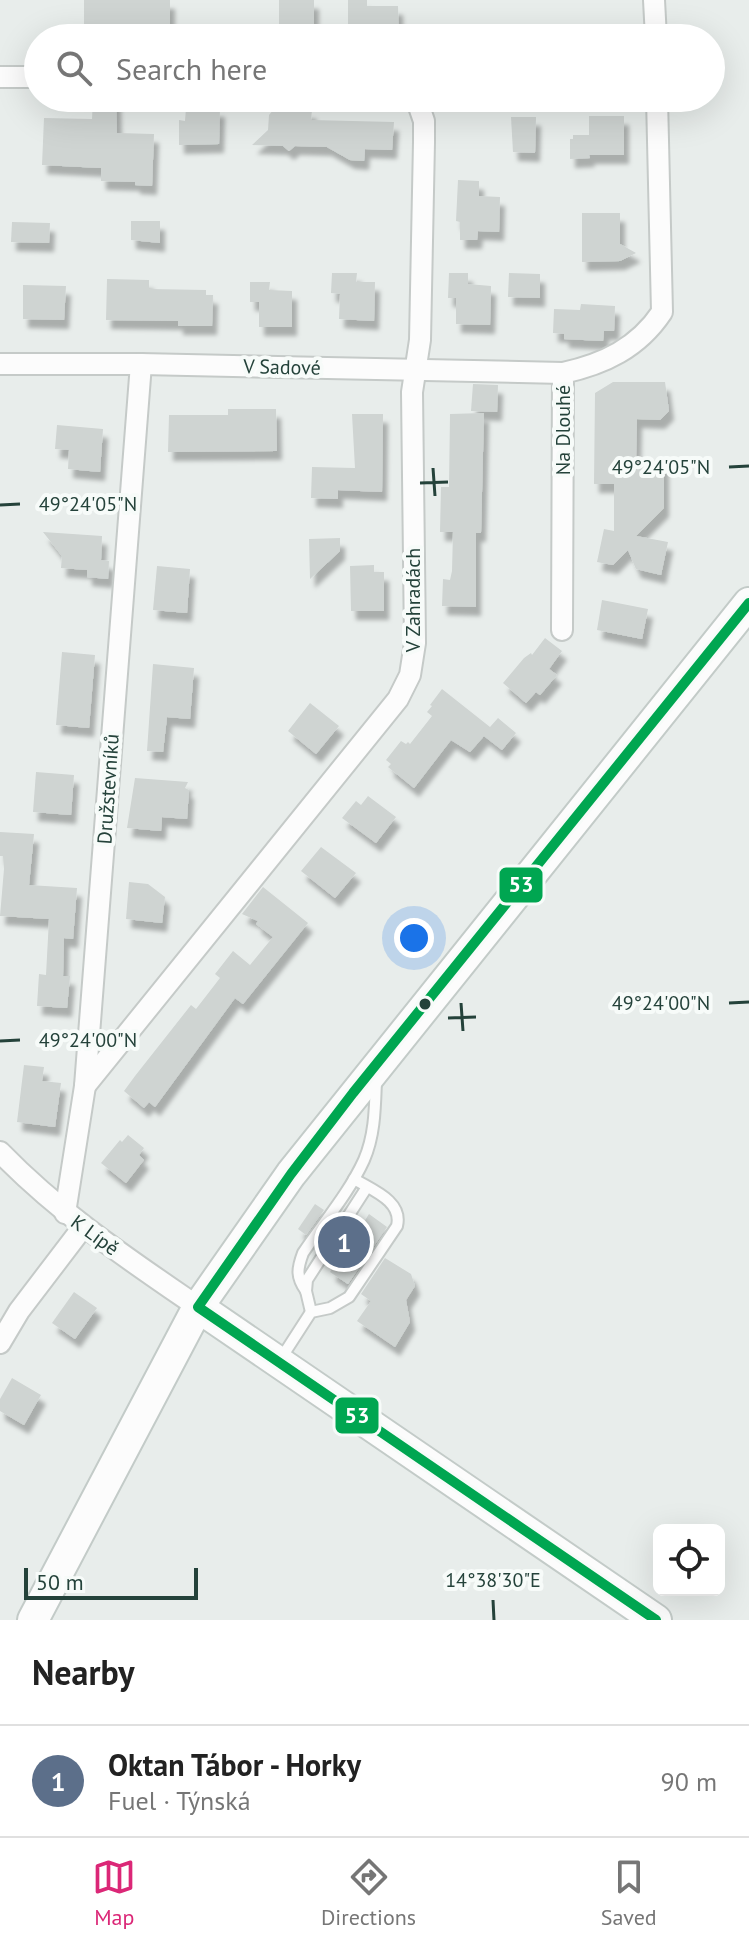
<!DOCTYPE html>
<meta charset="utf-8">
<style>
body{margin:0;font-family:"PT Sans",sans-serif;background:#f6f6f6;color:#222}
.controls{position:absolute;right:24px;bottom:24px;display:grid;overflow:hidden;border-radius:12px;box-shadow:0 8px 32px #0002}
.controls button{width:72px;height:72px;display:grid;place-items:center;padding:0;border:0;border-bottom:2px solid #e0e0e0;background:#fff;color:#222;font:40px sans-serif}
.scale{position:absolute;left:24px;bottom:20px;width:174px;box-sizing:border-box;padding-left:8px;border:4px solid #24423a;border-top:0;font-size:22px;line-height:28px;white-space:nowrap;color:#24423a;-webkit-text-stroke:6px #f7fbf9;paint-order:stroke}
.you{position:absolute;left:414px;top:938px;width:28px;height:28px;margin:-20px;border:6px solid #fff;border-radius:50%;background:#1a73e8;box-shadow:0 0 0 12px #1a73e833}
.badge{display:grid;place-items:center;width:52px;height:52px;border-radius:50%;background:#db2777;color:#fff;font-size:26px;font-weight:700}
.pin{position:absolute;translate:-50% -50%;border:4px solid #fff;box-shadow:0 2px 8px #0006}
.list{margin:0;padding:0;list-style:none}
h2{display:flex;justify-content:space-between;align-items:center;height:104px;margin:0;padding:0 32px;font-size:34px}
h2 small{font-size:26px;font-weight:400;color:#767676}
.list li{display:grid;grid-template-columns:52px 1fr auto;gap:24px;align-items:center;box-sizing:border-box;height:112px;padding:0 32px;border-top:2px solid #e0e0e0}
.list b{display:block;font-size:30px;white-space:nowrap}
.list p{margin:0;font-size:26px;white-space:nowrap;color:#767676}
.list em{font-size:26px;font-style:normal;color:#767676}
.icon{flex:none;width:44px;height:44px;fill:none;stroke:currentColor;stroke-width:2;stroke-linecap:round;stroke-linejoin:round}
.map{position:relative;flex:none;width:749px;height:1620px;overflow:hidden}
.search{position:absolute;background:#fff;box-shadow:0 8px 32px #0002;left:24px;right:24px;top:24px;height:88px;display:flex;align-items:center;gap:20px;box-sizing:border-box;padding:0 28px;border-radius:44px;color:#767676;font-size:30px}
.sheet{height:216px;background:#fff}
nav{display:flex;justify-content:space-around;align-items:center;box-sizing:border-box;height:112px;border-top:2px solid #e0e0e0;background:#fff;font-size:22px;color:#767676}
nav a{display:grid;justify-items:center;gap:4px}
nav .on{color:#db2777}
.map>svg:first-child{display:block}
.building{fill:#cfd4d2;filter:url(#shadow)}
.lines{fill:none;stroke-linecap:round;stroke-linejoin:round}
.lane-casing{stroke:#c5cac8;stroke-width:14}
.street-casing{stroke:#c5cac8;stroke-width:24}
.secondary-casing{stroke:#c3cbc8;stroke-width:34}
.lane{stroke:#fcfcfc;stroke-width:10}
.street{stroke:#fcfcfc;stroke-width:20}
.secondary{stroke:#fcfcfc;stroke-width:30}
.bus-1-casing{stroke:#f7fbf9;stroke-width:16}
.bus-1{stroke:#00a651;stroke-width:10}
.ticks{fill:none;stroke:#24423a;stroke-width:3}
.bus-dot{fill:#24423a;stroke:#f7fbf9;stroke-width:3}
.labels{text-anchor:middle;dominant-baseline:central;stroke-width:8;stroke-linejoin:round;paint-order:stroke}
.street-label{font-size:20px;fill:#24423a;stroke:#f7fbf9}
.ticks-label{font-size:20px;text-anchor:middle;fill:#24423a;stroke:#f7fbf9;stroke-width:8;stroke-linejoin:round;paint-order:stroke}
.line-badge{stroke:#f7fbf9;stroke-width:3}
.badge-label{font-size:22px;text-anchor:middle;font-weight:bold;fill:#fff}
</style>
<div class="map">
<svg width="749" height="1620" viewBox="0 0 749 1620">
<defs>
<filter id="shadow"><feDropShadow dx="5" dy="9" stdDeviation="2" flood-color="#0004"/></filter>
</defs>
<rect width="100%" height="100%" fill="#e8edeb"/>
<!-- building -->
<g class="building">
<polygon points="84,0 170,0 170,38 145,38 145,33 111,34 111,38 84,38"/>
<rect x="279" y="0" width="35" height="30"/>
<polygon points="348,0 367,0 367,6 398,6 399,38 359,38 359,30 348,29"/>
<polygon points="93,98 116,98 117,133 154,134 152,186 135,185 135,182 101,181 101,168 42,165 44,118 92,119"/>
<polygon points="186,108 220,108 219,144 179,145 179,120 185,121"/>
<polygon points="274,109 312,110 311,120 394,122 392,150 365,149 364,161 350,160 327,147 295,146 289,151 283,146 252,145 268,130 269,115"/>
<polygon points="589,116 624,116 624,155 589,155 590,158 570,159 570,139 573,139 573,135 589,135"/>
<polygon points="511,117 536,117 535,153 513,152"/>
<polygon points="458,180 479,181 479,196 500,197 499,232 478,231 477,240 460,240 460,222 456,221"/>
<polygon points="582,213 620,213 620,244 636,253 620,261 582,262"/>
<polygon points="131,221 160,221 160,243 131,240"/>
<polygon points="12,222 50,223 49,243 11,242"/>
<polygon points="332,273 357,273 356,282 375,282 374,321 339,319 340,294 331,293"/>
<polygon points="449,273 468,273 468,284 491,286 490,325 456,324 456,298 448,298"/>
<polygon points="509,273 540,274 540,298 508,297"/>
<polygon points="107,279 149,280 149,289 206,290 206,295 213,295 212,326 178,326 178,321 106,320"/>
<polygon points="250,282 270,282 269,290 292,291 292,327 259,327 259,302 250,302"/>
<polygon points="23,285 66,286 64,320 23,319"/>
<polygon points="581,304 615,306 614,331 604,331 603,341 564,339 564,334 553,333 554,309 580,310"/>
<polygon points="613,382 665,382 669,411 660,420 637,419 636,460 664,461 664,508 636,536 668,542 661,575 636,569 628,550 613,565 597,562 604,529 614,531 614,484 594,484 595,393"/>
<polygon points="473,384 498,385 497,412 471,411"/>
<polygon points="228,409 276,409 277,451 168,452 169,415 228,415"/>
<polygon points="484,413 481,533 476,533 476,607 442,606 443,579 450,580 452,571 453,532 440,532 441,487 449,487 450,414"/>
<polygon points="352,414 383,414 382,492 338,490 338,499 311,498 312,467 355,468"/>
<polygon points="57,425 103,429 100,472 68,469 69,450 55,449"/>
<polygon points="43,532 102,536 101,560 109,561 108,579 87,577 87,570 61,568 62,556"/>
<polygon points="340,538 340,551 310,579 309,539"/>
<polygon points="374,565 374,572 384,572 384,611 351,611 350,566"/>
<polygon points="157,566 190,569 187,613 153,610"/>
<polygon points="602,600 648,609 642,639 597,630"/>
<polygon points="545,638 562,651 549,669 557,675 540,695 536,692 526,703 503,683 524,658 531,653 532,655"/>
<polygon points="62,652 95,655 89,728 56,725"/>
<polygon points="153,664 194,668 190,719 167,717 163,752 147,751"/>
<polygon points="442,689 490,727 498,718 516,733 502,750 484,736 470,752 451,740 414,788 388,767 391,764 386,760 401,741 406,744 408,742 410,744 432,716 427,712 432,706 430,705"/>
<polygon points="310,703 339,726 316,754 288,731"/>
<polygon points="36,772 74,775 71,815 33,812"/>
<polygon points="135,778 188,782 185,788 189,790 187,819 162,817 161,831 127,828"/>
<polygon points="368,796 396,817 376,843 342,818 356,801 361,805"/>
<polygon points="0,832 34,834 29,885 77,888 73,939 64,938 63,976 70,976 67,1008 37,1006 39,974 46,975 49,919 0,916 4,869 3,856 0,856"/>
<polygon points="321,847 356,873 335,898 301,871"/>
<polygon points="129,882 148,884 165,897 162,923 126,919"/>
<polygon points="263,887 308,923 243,1004 235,998 155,1107 149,1102 144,1108 124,1091 135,1076 191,1005 196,1009 220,978 215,974 233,951 250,965 273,937 256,924 258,921 242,914"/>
<polygon points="24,1065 44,1067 42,1081 61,1083 55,1127 17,1122"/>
<polygon points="128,1135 144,1148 139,1155 144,1160 126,1183 101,1163 120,1140 122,1142"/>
<polygon points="315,1204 324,1210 306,1235 298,1229"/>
<polygon points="369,1214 387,1227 348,1284 330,1272 340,1257 334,1253 350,1228 357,1233"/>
<polygon points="385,1258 411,1274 415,1286 406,1300 410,1322 395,1347 357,1321 371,1301 361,1294"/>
<polygon points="74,1292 97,1308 75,1339 52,1323"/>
<polygon points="12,1378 41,1395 24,1425 0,1411 0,1399"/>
</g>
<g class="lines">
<!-- lane casing -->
<g class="lane-casing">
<g id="lane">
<path d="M 306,1291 C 296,1277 297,1269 303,1253 C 323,1223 349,1193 364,1160 C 375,1135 375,1107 376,1080"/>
<polyline points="311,1312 306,1291 307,1280 367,1187"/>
<path d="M 280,1360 L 311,1312 L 330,1308 L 349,1297 L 397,1226 C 403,1201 372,1190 354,1179"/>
</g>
</g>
<!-- street casing -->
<g class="street-casing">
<g id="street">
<polyline points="654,0 656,38"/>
<polyline points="0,77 38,77"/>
<polyline points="0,364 141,364 563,373"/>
<path d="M 562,630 L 563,373 C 604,364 638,348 662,312 L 657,98"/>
<polyline points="85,1086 398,699 410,675 415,643 412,392 420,340 424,142 424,121 416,98"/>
<path d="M 0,1152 C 59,1213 128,1259 198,1307"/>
<polyline points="65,1213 85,1086 141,364"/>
<polyline points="0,1343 19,1311 83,1227"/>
</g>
</g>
<!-- secondary casing -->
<g class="secondary-casing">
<g id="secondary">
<polyline points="198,1307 656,1620"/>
<polyline points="33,1620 198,1307 291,1174 749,603"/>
</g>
</g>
<!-- lane -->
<use href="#lane" class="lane"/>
<!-- street -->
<use href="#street" class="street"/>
<!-- secondary -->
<use href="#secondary" class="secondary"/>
<!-- bus-1 casing -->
<g class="bus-1-casing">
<polyline id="bus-1" points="656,1620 198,1307 291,1174 353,1093 749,603"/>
</g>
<!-- bus-1 -->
<use href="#bus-1" class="bus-1"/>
</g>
<!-- ticks -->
<path class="ticks" d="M 729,467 L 749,466M 433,468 L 435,496M 420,483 L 448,482M 0,505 L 20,504M 461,1003 L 463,1031M 729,1003 L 749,1002M 448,1018 L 476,1017M 0,1041 L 20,1040M 493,1600 L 494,1620"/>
<!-- markers -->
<circle class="bus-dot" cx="425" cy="1004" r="7"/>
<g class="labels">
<!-- street labels -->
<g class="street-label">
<text transform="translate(282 367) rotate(1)">V Sadové</text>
<text transform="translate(563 430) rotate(-90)">Na Dlouhé</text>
<text transform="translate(413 600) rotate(-90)">V Zahradách</text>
<text transform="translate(108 789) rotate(-86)">Družstevníků</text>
<text transform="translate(95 1235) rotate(36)">K Lípě</text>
</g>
</g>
<g class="ticks-label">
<text x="661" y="474">49°24'05"N</text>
<text x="88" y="511">49°24'05"N</text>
<text x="661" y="1010">49°24'00"N</text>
<text x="88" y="1047">49°24'00"N</text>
<text x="493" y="1587">14°38'30"E</text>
</g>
<g class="line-badge">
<rect x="498" y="866" width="46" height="38" rx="8" fill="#00a651"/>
<rect x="334" y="1396" width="46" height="39" rx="8" fill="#00a651"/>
</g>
<g class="badge-label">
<text x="521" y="892">53</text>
<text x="357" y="1423">53</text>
</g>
</svg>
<div class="controls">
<button><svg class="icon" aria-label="locate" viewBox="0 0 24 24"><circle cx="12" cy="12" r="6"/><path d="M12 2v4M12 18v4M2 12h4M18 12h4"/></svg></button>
</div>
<div class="scale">50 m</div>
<div class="you"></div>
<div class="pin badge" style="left:344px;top:1242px;background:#5c6f8a">1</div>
<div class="search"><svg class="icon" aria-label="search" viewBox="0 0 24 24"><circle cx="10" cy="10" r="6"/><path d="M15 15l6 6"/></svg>Search here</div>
</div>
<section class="sheet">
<h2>Nearby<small></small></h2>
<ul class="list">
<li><span class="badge" style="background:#5c6f8a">1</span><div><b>Oktan Tábor - Horky</b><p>Fuel · Týnská</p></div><em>90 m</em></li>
</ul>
</section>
<nav>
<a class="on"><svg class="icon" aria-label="map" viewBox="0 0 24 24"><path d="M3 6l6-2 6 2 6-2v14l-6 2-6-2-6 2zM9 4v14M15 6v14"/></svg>Map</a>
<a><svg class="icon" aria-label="directions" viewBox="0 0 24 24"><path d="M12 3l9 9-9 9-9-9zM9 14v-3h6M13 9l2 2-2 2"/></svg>Directions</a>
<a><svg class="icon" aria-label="saved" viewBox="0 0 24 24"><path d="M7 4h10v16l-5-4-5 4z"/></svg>Saved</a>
</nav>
